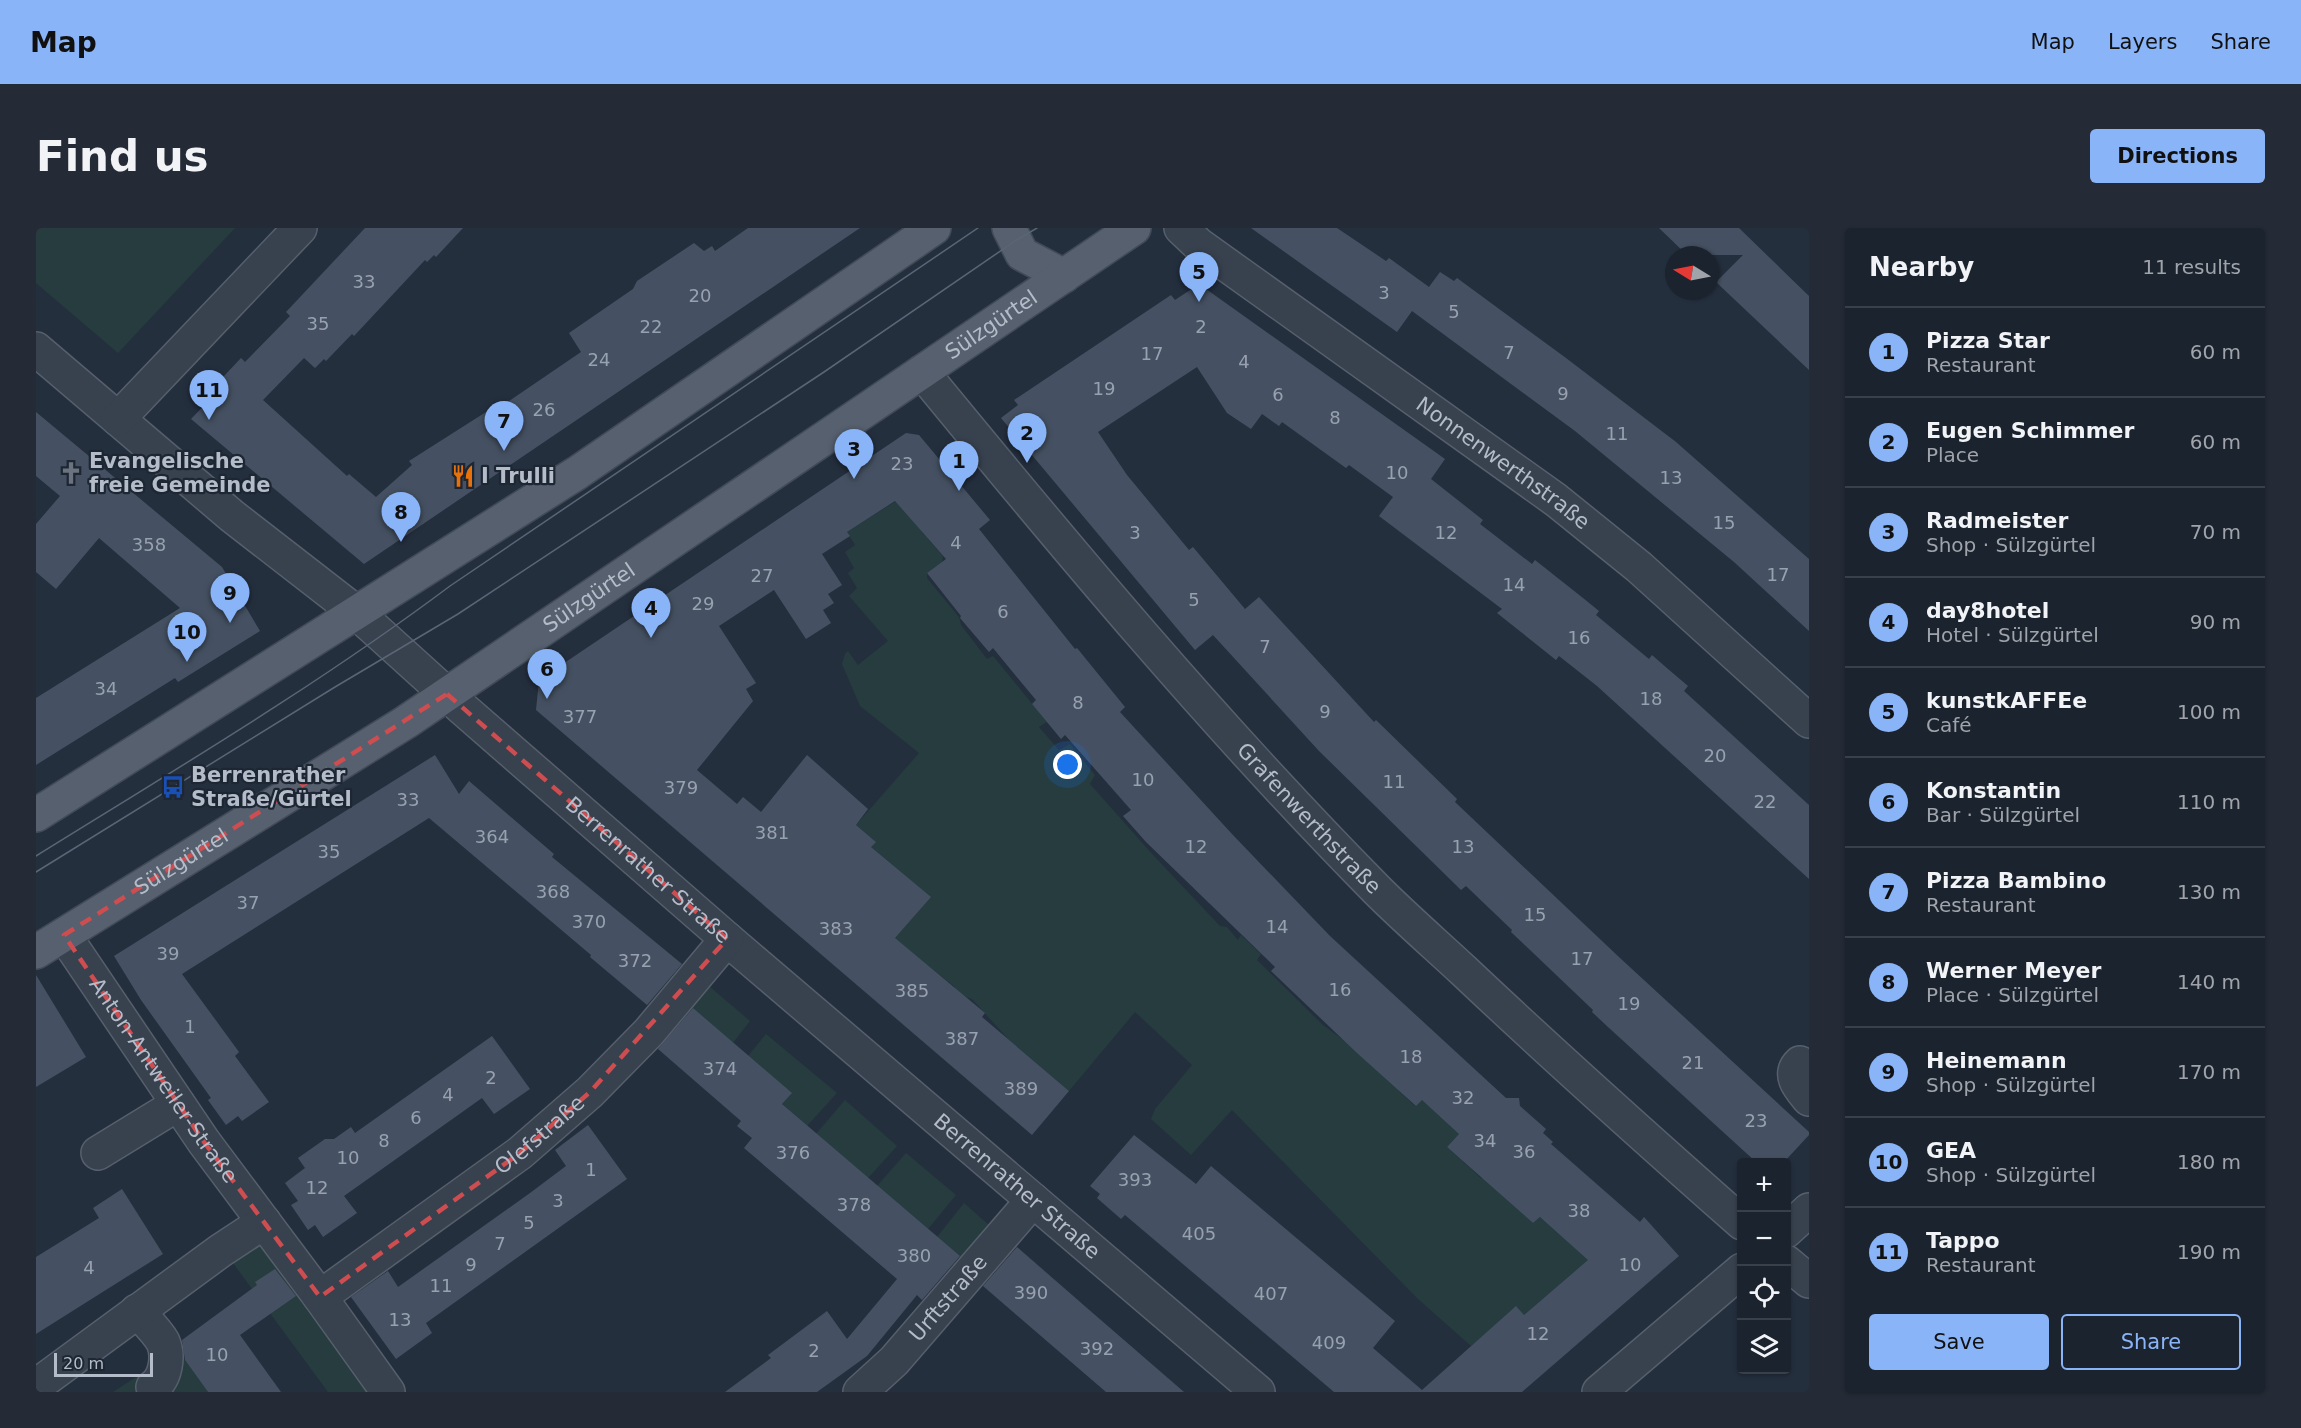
<!DOCTYPE html>
<meta charset="utf-8">
<style>
body{margin:0;font-family:"DejaVu Sans",sans-serif;background:#242b36;color:#f1f3f6}
.controls{position:absolute;right:18px;bottom:18px;display:grid;overflow:hidden;border-radius:6px;box-shadow:0 2px 4px #0004}
.controls button{width:54px;height:54px;display:grid;place-items:center;padding:0;border:0;border-bottom:2px solid #39404a;background:#1b232e;color:#f1f3f6;font:30px sans-serif}
.compass{position:absolute;left:1629px;top:18px;width:54px;height:54px;border-radius:50%;background:#1b232e;box-shadow:0 2px 4px #0004;rotate:280deg}
.scale{position:absolute;left:18px;bottom:15px;width:99px;box-sizing:border-box;padding-left:6px;border:3px solid #b4bcc9;border-top:0;font-size:16px;line-height:21px;white-space:nowrap;color:#b4bcc9;-webkit-text-stroke:4px #1d2633;paint-order:stroke}
.you{position:absolute;left:1032px;top:537px;width:21px;height:21px;margin:-15px;border:4px solid #fff;border-radius:50%;background:#1a73e8;box-shadow:0 0 0 9px #1a73e833}
.badge{display:grid;place-items:center;width:39px;height:39px;border-radius:50%;background:#8ab4f8;color:#111;font-size:20px;font-weight:700}
.pin{position:absolute;translate:-50% -50px;filter:drop-shadow(0 2px 3px #0008)}
.pin::after{content:'';position:absolute;top:32px;width:21px;height:18px;background:inherit;clip-path:polygon(0 0,100% 0,50% 100%)}
.list{margin:0;padding:0;list-style:none}
h2{display:flex;justify-content:space-between;align-items:center;height:78px;margin:0;padding:0 24px;font-size:26px}
h2 small{font-size:20px;font-weight:400;color:#a0a4aa}
.list li{display:grid;grid-template-columns:39px 1fr auto;gap:18px;align-items:center;box-sizing:border-box;height:90px;padding:0 24px;border-top:2px solid #39404a}
.list b{display:block;font-size:22px;white-space:nowrap}
.list p{margin:0;font-size:20px;white-space:nowrap;color:#a0a4aa}
.list em{font-size:20px;font-style:normal;color:#a0a4aa}
.actions{display:flex;gap:12px;padding:18px 24px}
.actions a{flex:1;padding:14px 0;border:2px solid #8ab4f8;border-radius:6px;text-align:center;font-size:21px;color:#8ab4f8}
.actions .main{background:#8ab4f8;color:#111}
.icon{flex:none;width:33px;height:33px;fill:none;stroke:currentColor;stroke-width:2;stroke-linecap:round;stroke-linejoin:round}
.map{position:relative;flex:none;width:1773px;height:1164px;overflow:hidden;border-radius:6px}
header{display:flex;align-items:center;gap:36px;box-sizing:border-box;height:84px;padding:0 30px;background:#8ab4f8;color:#111}
header strong{font-size:28px}
nav{display:flex;gap:33px;margin-inline-start:auto;font-size:21px}
.intro{display:flex;align-items:center;justify-content:space-between;box-sizing:border-box;height:144px;padding:0 36px}
h1{margin:0;font-size:42px}
.button{padding:15px 27px;border-radius:6px;background:#8ab4f8;color:#111;font-size:21px;font-weight:700}
main{display:flex;gap:36px;padding:0 36px}
aside{flex:1;background:#1b232e;border-radius:6px;box-shadow:0 2px 4px #0004}
.map>svg:first-child{display:block}
.green{fill:#263c3f}
.building{fill:#455162}
.lines{fill:none;stroke-linecap:round;stroke-linejoin:round}
.minor-casing{stroke:#565f6c;stroke-width:36}
.major-casing{stroke:#414a57;stroke-width:36}
.minor{stroke:#38414e;stroke-width:33}
.major{stroke:#56606e;stroke-width:33}
.tram{stroke:#5a6575;stroke-width:1.5}
.marked{fill:none;stroke:#ce4d50;stroke-width:4.5;stroke-dasharray:12 8;stroke-linejoin:round}
.labels{text-anchor:middle;dominant-baseline:central;stroke-width:4.5;stroke-linejoin:round;paint-order:stroke}
.number-label{font-size:18px;fill:#98a1af}
.street-label{font-size:21px;fill:#b4bcc9;stroke:#1d2633}
.poi-label{font-size:21px;font-weight:bold;fill:#b4bcc9;stroke:#1d2633;text-anchor:start}
</style>
<header>
<strong>Map</strong>
<nav><a>Map</a><a>Layers</a><a>Share</a></nav>
</header>
<div class="intro"><h1>Find us</h1><a class="button">Directions</a></div>
<main>
<div class="map">
<svg width="1773" height="1164" viewBox="0 0 1773 1164">
<rect width="100%" height="100%" fill="#242f3e"/>
<!-- green -->
<g class="green">
<polygon points="0,0 199,0 82,125 0,55"/>
<polygon points="868,268 886,304 907,328 906,334 891,345 891,350 923,389 925,397 951,431 957,428 1011,494 1003,499 1023,522 1034,516 1059,547 1054,556 1118,628 1184,698 1191,699 1202,712 1205,707 1225,726 1221,732 1287,797 1368,856 1363,863 1379,878 1386,872 1425,904 1411,919 1445,950 1455,939 1461,962 1497,995 1504,989 1564,1029 1538,1044 1488,1087 1435,1118 1382,1071 1196,882 1155,927 1115,891 1119,881 1156,837 1099,784 1033,863 974,813 936,771 915,764 919,759 858,711 894,669 835,619 839,613 820,597 883,525 824,478 806,436 809,426 812,423 822,437 852,413 813,368 821,360 812,345 818,340 809,324 819,317 811,304"/>
<polygon points="673,758 714,793 696,816 653,777"/>
<polygon points="730,806 801,865 771,898 746,876 755,865 711,829"/>
<polygon points="809,872 861,918 832,950 780,906"/>
<polygon points="870,925 920,967 892,1001 841,958"/>
<polygon points="928,975 955,999 928,1032 901,1009"/>
<polygon points="226,1009 333,1164 292,1164 194,1031"/>
<polygon points="142,1122 172,1164 127,1164"/>
<polygon points="123,1134 121,1164 77,1164"/>
</g>
<!-- building -->
<g class="building">
<polygon points="329,0 427,0 400,29 398,27 391,34 389,32 318,108 316,106 290,133 288,131 279,140 268,130 227,172 311,248 313,246 340,269 376,237 373,233 461,177 463,180 545,124 533,105 597,61 601,53 658,15 668,23 676,18 679,23 712,0 824,0 328,336 155,191 176,169 172,165 205,130 209,134 254,88 250,84"/>
<polygon points="1215,0 1301,0 1350,33 1353,30 1393,59 1404,44 1418,53 1421,50 1530,130 1640,214 1773,331 1773,403 1698,334 1539,203 1376,83 1361,104"/>
<polygon points="1623,0 1703,0 1773,68 1773,142 1680,54 1707,27 1651,27"/>
<polygon points="1163,56 1409,231 1395,251 1447,292 1444,296 1496,336 1499,332 1547,370 1563,383 1560,387 1613,431 1616,427 1632,441 1652,458 1648,463 1773,577 1773,651 1561,458 1523,428 1520,432 1461,385 1466,381 1343,288 1357,269 1313,237 1310,240 1246,194 1243,198 1226,186 1215,201 1191,185 1161,139 1062,204 1091,247 1153,322 1157,319 1209,381 1223,369 1338,494 1340,492 1421,571 1419,574 1584,730 1773,904 1773,907 1748,934 1720,934 1572,799 1556,784 1557,782 1475,704 1476,702 1430,658 1425,662 1283,523 1177,407 1159,422 965,190 982,177 978,172 1135,67 1139,72"/>
<polygon points="0,184 186,339 224,403 142,454 139,450 0,537 0,470 144,380 63,310 20,361 0,344 0,296 24,268 0,248"/>
<polygon points="870,205 883,207 954,292 943,301 1039,421 1041,420 1089,479 1084,484 1196,606 1294,708 1470,870 1483,870 1484,878 1510,901 1507,905 1517,914 1515,916 1604,994 1608,989 1643,1028 1486,1164 1298,1164 1089,987 1085,991 1061,970 1064,966 1054,958 1098,907 1160,956 1175,938 1359,1093 1337,1120 1386,1162 1480,1078 1488,1087 1552,1032 1504,989 1497,995 1411,919 1423,906 1386,872 1380,878 1321,825 1235,743 1239,739 1110,614 1087,588 1095,582 1029,507 1025,511 996,476 1000,472 980,448 957,420 953,424 924,390 925,388 891,345 910,331 859,273 811,304 814,308 786,326 806,357 792,366 798,375 787,382 795,395 770,411 738,362 683,398 720,455 710,461 717,473 661,542 701,576 707,569 725,584 771,527 832,581 820,597 840,614 835,619 895,669 859,710 949,785 946,789 1033,863 996,907 500,482 503,452"/>
<polygon points="399,527 423,566 433,553 518,626 516,629 646,736 611,777 554,729 555,727 393,590 146,746 203,824 199,828 233,874 206,893 202,888 190,897 172,872 175,870 105,772 78,728"/>
<polygon points="0,747 50,829 0,859"/>
<polygon points="657,780 756,865 746,876 924,1028 886,1072 881,1067 831,1128 781,1164 689,1164 735,1130 732,1127 791,1083 811,1111 861,1051 708,920 716,910 701,898 705,893 622,821"/>
<polygon points="456,808 494,861 458,886 446,870 308,968 321,985 287,1009 279,997 272,1002 255,977 262,973 249,955 269,940 262,930 289,911 298,911 315,899 319,905"/>
<polygon points="552,897 591,951 390,1095 396,1105 360,1131 315,1069 352,1043 362,1059 494,965 530,938 519,922"/>
<polygon points="86,961 127,1026 0,1106 0,1029 63,990 57,980"/>
<polygon points="981,1019 1051,1080 1148,1164 1070,1164 947,1058"/>
<polygon points="239,1041 260,1068 204,1107 245,1164 172,1164 149,1132 146,1112 221,1057 219,1054"/>
</g>
<g class="lines">
<!-- minor casing -->
<g class="minor-casing">
<g id="minor">
<path id="s1" d="M 1145,0 L 1163,17 L 1520,272 L 1603,339 L 1773,493"/>
<path id="s2" d="M 0,121 L 196,288 L 321,385 L 426,480 L 691,711 L 1222,1164"/>
<path id="s3" d="M 886,144 C 1032,322 1179,498 1341,662 C 1369,690 1399,716 1428,743 C 1519,829 1612,912 1706,995"/>
<polyline points="82,191 264,0"/>
<path id="s4" d="M 28,707 L 168,914 L 284,1069 L 352,1164"/>
<path d="M 1764,835 C 1751,847 1765,861 1773,871"/>
<polyline points="62,925 142,876"/>
<polyline points="1750,1003 1773,982"/>
<polyline points="1750,1034 1773,1053"/>
<path id="s5" d="M 284,1069 L 484,925 L 554,864 L 613,804 L 691,711"/>
<path d="M 101,1083 C 109,1092 121,1103 127,1114 C 133,1128 130,1150 117,1159"/>
<polyline points="0,1158 184,1023 228,994"/>
<path id="s6" d="M 824,1164 L 858,1133 L 997,972"/>
<polyline points="1563,1164 1706,1042"/>
</g>
</g>
<!-- major casing -->
<g class="major-casing">
<g id="major">
<polyline points="973,0 986,26 1028,48"/>
<polyline points="0,587 541,245 898,0"/>
<path id="s7" d="M 0,724 L 370,494 L 1098,0"/>
</g>
</g>
<!-- minor -->
<use href="#minor" class="minor"/>
<!-- major -->
<use href="#major" class="major"/>
<!-- tram -->
<g class="tram">
<path d="M 0,628 C 140,541 282,457 414,358 L 942,0"/>
<polyline points="0,644 299,459 422,386 788,144 979,13 1001,0"/>
</g>
</g>
<!-- marked area -->
<path class="marked" d="M 411,466 L 691,711 L 554,864 L 484,925 L 284,1069 L 168,914 L 28,707 Z"/>
<!-- icons -->
<defs>
<g id="church-bare" transform="scale(1.8)"><path d="M-1.2-6h2.4v3.5h3.3v2.4h-3.3V6h-2.4V-.1h-3.3v-2.4h3.3Z" fill="#6b7280" stroke="#1d2633" stroke-width="2.5" paint-order="stroke"/></g>
<g id="restaurant-bare" transform="scale(1.8)"><path d="M-5-6h1v4h1v-4h1v4h1v-4h1v5L-1.5 .5V6h-2V.5L-5-1ZM5-6V6H3V1.5H1.5Q1.5-4 5-6Z" fill="#e8710a" stroke="#1d2633" stroke-width="2.5" paint-order="stroke"/></g>
<g id="bus-bare" transform="scale(1.8)"><path d="M-5-6H5V4H4V6H2V4H-2V6H-4V4H-5ZM-3.5-4V0h7V-4ZM-3.5 1.2v1.5H-2V1.2ZM2 1.2v1.5H3.5V1.2Z" fill="#1a4fb4" stroke="#1d2633" stroke-width="2.5" paint-order="stroke"/></g>
</defs>
<g fill-rule="evenodd">
<use href="#church-bare" x="35" y="245"/>
<use href="#restaurant-bare" x="427" y="248"/>
<use href="#bus-bare" x="137" y="559"/>
</g>
<g class="labels">
<!-- number labels -->
<g class="number-label">
<text x="328" y="53">33</text>
<text x="1348" y="64">3</text>
<text x="664" y="67">20</text>
<text x="1418" y="83">5</text>
<text x="282" y="95">35</text>
<text x="615" y="98">22</text>
<text x="1165" y="98">2</text>
<text x="1473" y="124">7</text>
<text x="1116" y="125">17</text>
<text x="563" y="131">24</text>
<text x="1208" y="133">4</text>
<text x="1068" y="160">19</text>
<text x="1527" y="165">9</text>
<text x="1242" y="166">6</text>
<text x="508" y="181">26</text>
<text x="1299" y="189">8</text>
<text x="1581" y="205">11</text>
<text x="866" y="235">23</text>
<text x="1361" y="244">10</text>
<text x="1635" y="249">13</text>
<text x="1688" y="294">15</text>
<text x="1099" y="304">3</text>
<text x="1410" y="304">12</text>
<text x="920" y="314">4</text>
<text x="113" y="316">358</text>
<text x="1742" y="346">17</text>
<text x="726" y="347">27</text>
<text x="1478" y="356">14</text>
<text x="1158" y="371">5</text>
<text x="667" y="375">29</text>
<text x="967" y="383">6</text>
<text x="1543" y="409">16</text>
<text x="1229" y="418">7</text>
<text x="70" y="460">34</text>
<text x="1615" y="470">18</text>
<text x="1042" y="474">8</text>
<text x="1289" y="483">9</text>
<text x="544" y="488">377</text>
<text x="1679" y="527">20</text>
<text x="1107" y="551">10</text>
<text x="1358" y="553">11</text>
<text x="645" y="559">379</text>
<text x="372" y="571">33</text>
<text x="1729" y="573">22</text>
<text x="736" y="604">381</text>
<text x="456" y="608">364</text>
<text x="1160" y="618">12</text>
<text x="1427" y="618">13</text>
<text x="293" y="623">35</text>
<text x="517" y="663">368</text>
<text x="212" y="674">37</text>
<text x="1499" y="686">15</text>
<text x="553" y="693">370</text>
<text x="1241" y="698">14</text>
<text x="800" y="700">383</text>
<text x="132" y="725">39</text>
<text x="1546" y="730">17</text>
<text x="599" y="732">372</text>
<text x="1304" y="761">16</text>
<text x="876" y="762">385</text>
<text x="1593" y="775">19</text>
<text x="154" y="798">1</text>
<text x="926" y="810">387</text>
<text x="1375" y="828">18</text>
<text x="1657" y="834">21</text>
<text x="684" y="840">374</text>
<text x="455" y="849">2</text>
<text x="985" y="860">389</text>
<text x="412" y="866">4</text>
<text x="1427" y="869">32</text>
<text x="380" y="889">6</text>
<text x="1720" y="892">23</text>
<text x="348" y="912">8</text>
<text x="1449" y="912">34</text>
<text x="1488" y="923">36</text>
<text x="757" y="924">376</text>
<text x="312" y="929">10</text>
<text x="555" y="941">1</text>
<text x="1099" y="951">393</text>
<text x="281" y="959">12</text>
<text x="522" y="972">3</text>
<text x="818" y="976">378</text>
<text x="1543" y="982">38</text>
<text x="493" y="994">5</text>
<text x="1163" y="1005">405</text>
<text x="464" y="1015">7</text>
<text x="878" y="1027">380</text>
<text x="435" y="1036">9</text>
<text x="1594" y="1036">10</text>
<text x="53" y="1039">4</text>
<text x="405" y="1057">11</text>
<text x="995" y="1064">390</text>
<text x="1235" y="1065">407</text>
<text x="364" y="1091">13</text>
<text x="1502" y="1105">12</text>
<text x="1293" y="1114">409</text>
<text x="1061" y="1120">392</text>
<text x="778" y="1122">2</text>
<text x="181" y="1126">10</text>
</g>
<!-- street labels -->
<g class="street-label">
<text stroke="none"><textPath href="#s7" startOffset="1143">Sülzgürtel</textPath></text>
<text stroke="none"><textPath href="#s1" startOffset="399">Nonnenwerthstraße</textPath></text>
<text stroke="none"><textPath href="#s7" startOffset="657">Sülzgürtel</textPath></text>
<text stroke="none"><textPath href="#s3" startOffset="591">Grafenwerthstraße</textPath></text>
<text stroke="none"><textPath href="#s7" startOffset="171">Sülzgürtel</textPath></text>
<text stroke="none"><textPath href="#s2" startOffset="804">Berrenrather Straße</textPath></text>
<text stroke="none"><textPath href="#s4" startOffset="176">Anton-Antweiler-Straße</textPath></text>
<text stroke="none"><textPath href="#s5" startOffset="273">Olefstraße</textPath></text>
<text stroke="none"><textPath href="#s2" startOffset="1290">Berrenrather Straße</textPath></text>
<text stroke="none"><textPath href="#s6" startOffset="129">Urftstraße</textPath></text>
</g>
<!-- poi labels -->
<g class="poi-label">
<text x="53" y="233">Evangelische<tspan x="53" dy="24">freie Gemeinde</tspan></text>
<text x="445" y="248">I Trulli</text>
<text x="155" y="547">Berrenrather<tspan x="155" dy="24">Straße/Gürtel</tspan></text>
</g>
</g>
</svg>
<div class="controls">
<button>+</button>
<button>−</button>
<button><svg class="icon" aria-label="locate" viewBox="0 0 24 24"><circle cx="12" cy="12" r="6"/><path d="M12 2v4M12 18v4M2 12h4M18 12h4"/></svg></button>
<button><svg class="icon" aria-label="layers" viewBox="0 0 24 24"><path d="M12 4l9 5-9 5-9-5zM3 14l9 5 9-5"/></svg></button>
</div>
<svg class="compass" viewBox="-18 -18 36 36"><path d="M0-13l5 13h-10z" fill="#e53935"/><path d="M0 13l5-13h-10z" fill="#a0a4aa"/></svg>
<div class="scale">20 m</div>
<div class="you"></div>
<div class="pin badge" style="left:923px;top:263px">1</div>
<div class="pin badge" style="left:991px;top:235px">2</div>
<div class="pin badge" style="left:818px;top:251px">3</div>
<div class="pin badge" style="left:615px;top:410px">4</div>
<div class="pin badge" style="left:1163px;top:74px">5</div>
<div class="pin badge" style="left:511px;top:471px">6</div>
<div class="pin badge" style="left:468px;top:223px">7</div>
<div class="pin badge" style="left:365px;top:314px">8</div>
<div class="pin badge" style="left:194px;top:395px">9</div>
<div class="pin badge" style="left:151px;top:434px">10</div>
<div class="pin badge" style="left:173px;top:192px">11</div>
</div>
<aside>
<h2>Nearby<small>11 results</small></h2>
<ul class="list">
<li><span class="badge">1</span><div><b>Pizza Star</b><p>Restaurant</p></div><em>60 m</em></li>
<li><span class="badge">2</span><div><b>Eugen Schimmer</b><p>Place</p></div><em>60 m</em></li>
<li><span class="badge">3</span><div><b>Radmeister</b><p>Shop · Sülzgürtel</p></div><em>70 m</em></li>
<li><span class="badge">4</span><div><b>day8hotel</b><p>Hotel · Sülzgürtel</p></div><em>90 m</em></li>
<li><span class="badge">5</span><div><b>kunstkAFFEe</b><p>Café</p></div><em>100 m</em></li>
<li><span class="badge">6</span><div><b>Konstantin</b><p>Bar · Sülzgürtel</p></div><em>110 m</em></li>
<li><span class="badge">7</span><div><b>Pizza Bambino</b><p>Restaurant</p></div><em>130 m</em></li>
<li><span class="badge">8</span><div><b>Werner Meyer</b><p>Place · Sülzgürtel</p></div><em>140 m</em></li>
<li><span class="badge">9</span><div><b>Heinemann</b><p>Shop · Sülzgürtel</p></div><em>170 m</em></li>
<li><span class="badge">10</span><div><b>GEA</b><p>Shop · Sülzgürtel</p></div><em>180 m</em></li>
<li><span class="badge">11</span><div><b>Tappo</b><p>Restaurant</p></div><em>190 m</em></li>
</ul>
<div class="actions"><a class="main">Save</a><a>Share</a></div>
</aside>
</main>
